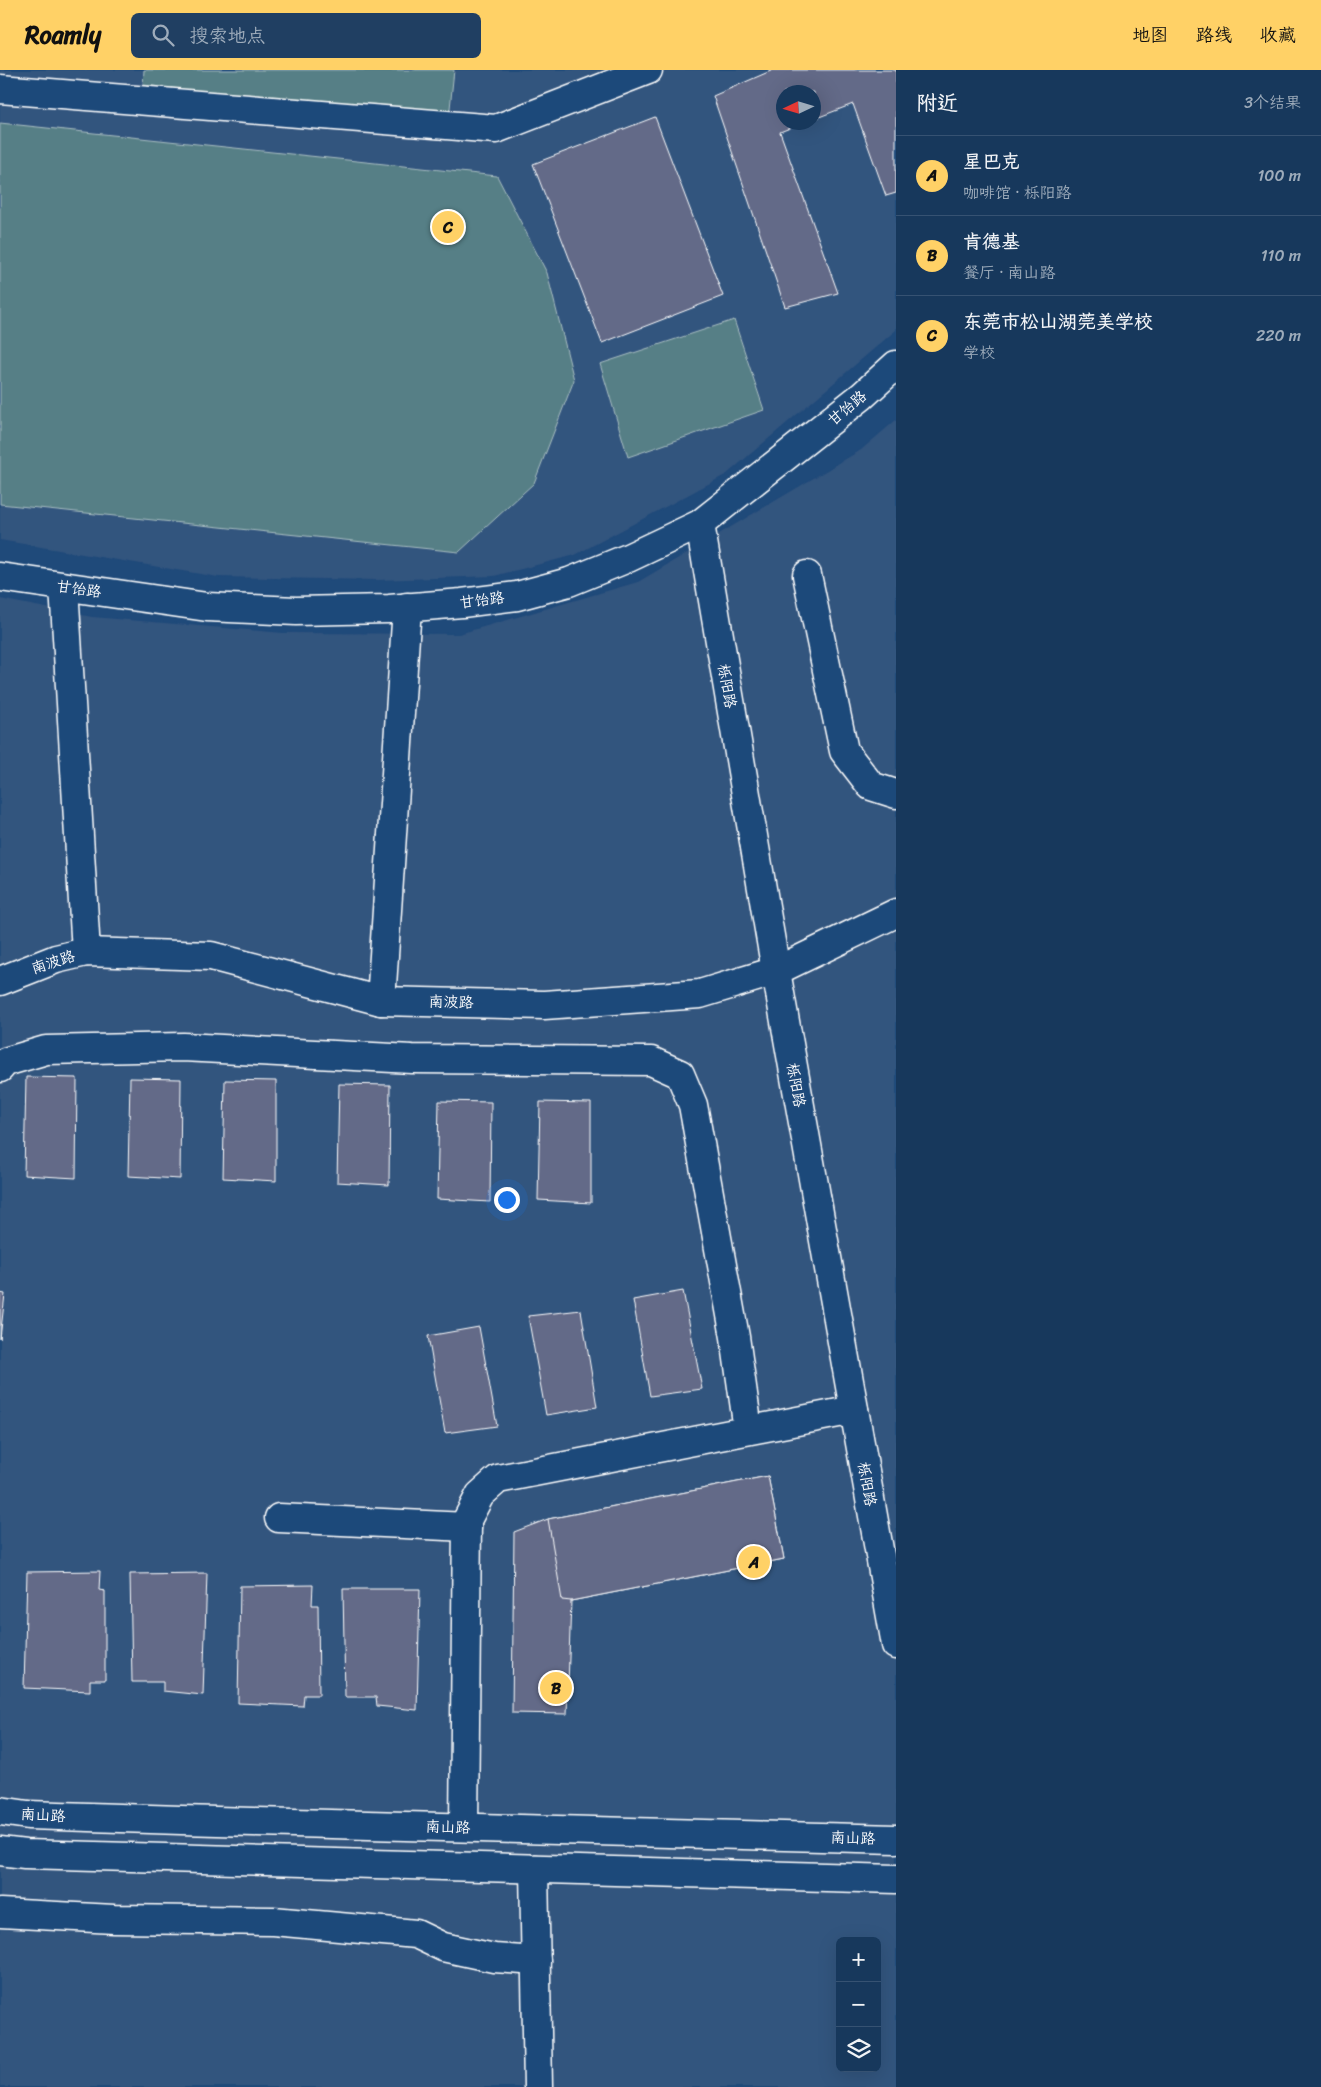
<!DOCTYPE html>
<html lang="zh">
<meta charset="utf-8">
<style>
body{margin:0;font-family:Sriracha,"LXGW WenKai TC",sans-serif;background:#203f62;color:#f1f3f6}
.controls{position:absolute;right:15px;bottom:15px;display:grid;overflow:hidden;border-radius:8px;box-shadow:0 5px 20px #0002}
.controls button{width:45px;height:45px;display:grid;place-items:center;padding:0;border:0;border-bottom:1px solid #365272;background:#17385c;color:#f1f3f6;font:25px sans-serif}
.compass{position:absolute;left:776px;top:15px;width:45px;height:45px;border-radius:50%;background:#17385c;box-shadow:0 5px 20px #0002;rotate:266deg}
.you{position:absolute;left:506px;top:1129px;width:18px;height:18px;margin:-12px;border:4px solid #fff;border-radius:50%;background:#1a73e8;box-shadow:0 0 0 8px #1a73e833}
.badge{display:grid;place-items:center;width:32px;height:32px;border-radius:50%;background:#ffd166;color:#111;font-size:16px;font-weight:700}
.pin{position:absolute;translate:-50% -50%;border:2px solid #fff;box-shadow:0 1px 5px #0006}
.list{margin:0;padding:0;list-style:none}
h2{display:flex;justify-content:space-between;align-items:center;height:65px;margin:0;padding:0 20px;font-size:21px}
h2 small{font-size:16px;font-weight:400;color:#9eacbb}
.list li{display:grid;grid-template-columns:32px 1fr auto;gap:15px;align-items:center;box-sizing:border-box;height:80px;padding:0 20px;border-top:1px solid #365272}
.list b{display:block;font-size:19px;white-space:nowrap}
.list p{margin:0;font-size:16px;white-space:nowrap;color:#9eacbb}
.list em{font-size:16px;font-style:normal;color:#9eacbb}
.icon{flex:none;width:28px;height:28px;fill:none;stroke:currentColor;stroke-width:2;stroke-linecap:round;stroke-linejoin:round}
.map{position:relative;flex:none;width:896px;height:2017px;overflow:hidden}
header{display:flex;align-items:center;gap:30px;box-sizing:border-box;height:70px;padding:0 25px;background:#ffd166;color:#111}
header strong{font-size:24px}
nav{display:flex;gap:28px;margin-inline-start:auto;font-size:18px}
.search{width:350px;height:45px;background:#203f62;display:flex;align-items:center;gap:12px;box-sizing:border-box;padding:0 18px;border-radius:8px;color:#9eacbb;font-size:19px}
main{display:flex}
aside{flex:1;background:#17385c}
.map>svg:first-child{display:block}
.built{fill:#33547e;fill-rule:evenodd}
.green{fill:#567f86;stroke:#aabfc2}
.building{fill:#636a88;stroke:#fff}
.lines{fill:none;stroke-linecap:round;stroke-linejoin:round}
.minor-casing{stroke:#fff;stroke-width:31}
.major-casing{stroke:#fff;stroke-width:31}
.minor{stroke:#1f4a7a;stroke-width:28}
.major{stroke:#1f4a7a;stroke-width:28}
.labels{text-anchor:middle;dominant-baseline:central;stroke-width:4.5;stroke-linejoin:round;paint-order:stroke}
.street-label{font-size:15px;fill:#fff;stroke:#1f4a7a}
</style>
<header>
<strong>Roamly</strong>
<div class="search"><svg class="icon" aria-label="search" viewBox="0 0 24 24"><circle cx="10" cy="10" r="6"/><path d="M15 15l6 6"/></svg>搜索地点</div>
<nav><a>地图</a><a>路线</a><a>收藏</a></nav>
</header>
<main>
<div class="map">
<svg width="896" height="2017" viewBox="0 0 896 2017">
<rect width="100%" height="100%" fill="#1f4a7a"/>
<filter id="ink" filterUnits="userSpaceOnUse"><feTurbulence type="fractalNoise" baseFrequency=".02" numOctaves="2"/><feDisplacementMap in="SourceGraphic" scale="10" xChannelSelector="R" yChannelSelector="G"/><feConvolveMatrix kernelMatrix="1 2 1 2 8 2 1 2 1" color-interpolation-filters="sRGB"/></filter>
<g filter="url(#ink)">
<!-- built -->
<g class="built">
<path d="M 0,0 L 896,0 L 896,260 L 727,404 L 575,485 L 494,506 L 377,510 L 218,507 L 0,470 ZM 784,22 L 814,22 L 814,52 L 784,52 Z"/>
<path d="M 896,350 L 896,2017 L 0,2017 L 0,529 L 92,547 L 283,563 L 459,564 L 638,512 L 861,380 ZM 840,1871 L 877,1871 L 877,1998 L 840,1998 Z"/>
</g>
<!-- green -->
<g class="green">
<polygon points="144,0 454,0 449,48 143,15"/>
<polygon points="0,53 497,106 547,203 574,310 534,413 459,482 0,434"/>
<polygon points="734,250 764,340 628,387 600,294"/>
</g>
<!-- building -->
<g class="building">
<polygon points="773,0 896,0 896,123 886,126 853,34 814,49 814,22 784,22 784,52 805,52 780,62 838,223 785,237 713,26"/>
<polygon points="655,47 723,226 602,273 533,94"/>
<polygon points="26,1007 77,1008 76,1108 24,1105"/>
<polygon points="130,1008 181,1009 180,1109 128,1106"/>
<polygon points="225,1010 276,1011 276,1111 223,1108"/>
<polygon points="339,1014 390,1015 389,1115 337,1112"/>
<polygon points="439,1031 491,1032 490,1132 437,1129"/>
<polygon points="540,1032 591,1033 591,1133 538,1130"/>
<polygon points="683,1221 702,1319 650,1326 633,1230"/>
<polygon points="0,1223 5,1224 0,1269"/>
<polygon points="581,1240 597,1337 546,1345 528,1246"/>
<polygon points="479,1257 497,1356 445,1363 428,1266"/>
<polygon points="768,1406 784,1489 571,1531 567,1644 512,1643 514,1462 548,1449"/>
<polygon points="768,1406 784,1489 571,1531 562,1530 548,1449"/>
<polygon points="100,1501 99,1520 105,1521 105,1610 90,1610 90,1621 24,1618 27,1502"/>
<polygon points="207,1503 203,1625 163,1621 163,1612 132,1612 130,1504"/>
<polygon points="313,1515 312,1535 318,1535 319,1625 304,1625 303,1636 238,1633 240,1516"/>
<polygon points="343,1519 420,1519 417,1640 377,1636 376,1627 345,1627"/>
</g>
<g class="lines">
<!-- minor casing -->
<g class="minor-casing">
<g id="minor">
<polyline points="0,19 496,59 648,0"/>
<polyline points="700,454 776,901 896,1575"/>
<polyline points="807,505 844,681 871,716 896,724"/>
<polyline points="0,507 207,537 296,541 389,539 462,533 517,526 569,512 628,488 700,454 862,326 896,295"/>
<polyline points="64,517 86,882"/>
<polyline points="0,911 56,889 86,882 211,886 381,931 544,935 700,924 776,901 896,843"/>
<polyline points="381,931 407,537"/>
<polyline points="0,998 5,992 46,980 183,977 412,989 651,991 680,1004 693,1035 735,1267 748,1360"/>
<polyline points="279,1448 467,1457"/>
<polyline points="464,1757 467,1450 480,1425 498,1409 854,1340"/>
<polyline points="534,1799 538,2017"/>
<polyline points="0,1843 114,1849 273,1851 416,1864 443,1877 494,1888 536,1891"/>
</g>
</g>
<!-- major casing -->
<g class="major-casing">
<g id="major">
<polyline points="0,1741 28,1745 181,1750 896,1769"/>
<polyline points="0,1781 25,1784 896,1809"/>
</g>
</g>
<!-- minor -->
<use href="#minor" class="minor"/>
<!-- major -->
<use href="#major" class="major"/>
</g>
</g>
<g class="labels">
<!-- street labels -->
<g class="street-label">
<text transform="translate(847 338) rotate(-40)">甘饴路</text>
<text transform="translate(79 519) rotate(8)">甘饴路</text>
<text transform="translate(482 530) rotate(-7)">甘饴路</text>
<text transform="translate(727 616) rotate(80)">栎阳路</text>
<text transform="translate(53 892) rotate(-18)">南波路</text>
<text transform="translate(451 932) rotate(1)">南波路</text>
<text transform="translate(796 1015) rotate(80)">栎阳路</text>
<text transform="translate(867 1414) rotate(80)">栎阳路</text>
<text transform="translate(43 1745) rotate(3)">南山路</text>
<text transform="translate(448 1757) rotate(2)">南山路</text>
<text transform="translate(853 1768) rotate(2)">南山路</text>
</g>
</g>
</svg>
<div class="controls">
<button>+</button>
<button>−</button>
<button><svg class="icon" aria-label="layers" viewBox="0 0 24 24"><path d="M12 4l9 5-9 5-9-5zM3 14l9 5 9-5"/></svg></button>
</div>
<svg class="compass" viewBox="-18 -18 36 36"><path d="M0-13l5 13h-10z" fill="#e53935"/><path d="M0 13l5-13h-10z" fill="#9eacbb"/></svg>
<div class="you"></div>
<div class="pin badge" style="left:754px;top:1492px">A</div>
<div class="pin badge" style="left:556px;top:1618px">B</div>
<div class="pin badge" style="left:448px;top:157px">C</div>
</div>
<aside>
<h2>附近<small>3个结果</small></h2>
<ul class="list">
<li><span class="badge">A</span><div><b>星巴克</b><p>咖啡馆 · 栎阳路</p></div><em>100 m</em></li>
<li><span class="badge">B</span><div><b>肯德基</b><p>餐厅 · 南山路</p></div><em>110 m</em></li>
<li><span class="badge">C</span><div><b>东莞市松山湖莞美学校</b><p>学校</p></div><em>220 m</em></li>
</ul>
</aside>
</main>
